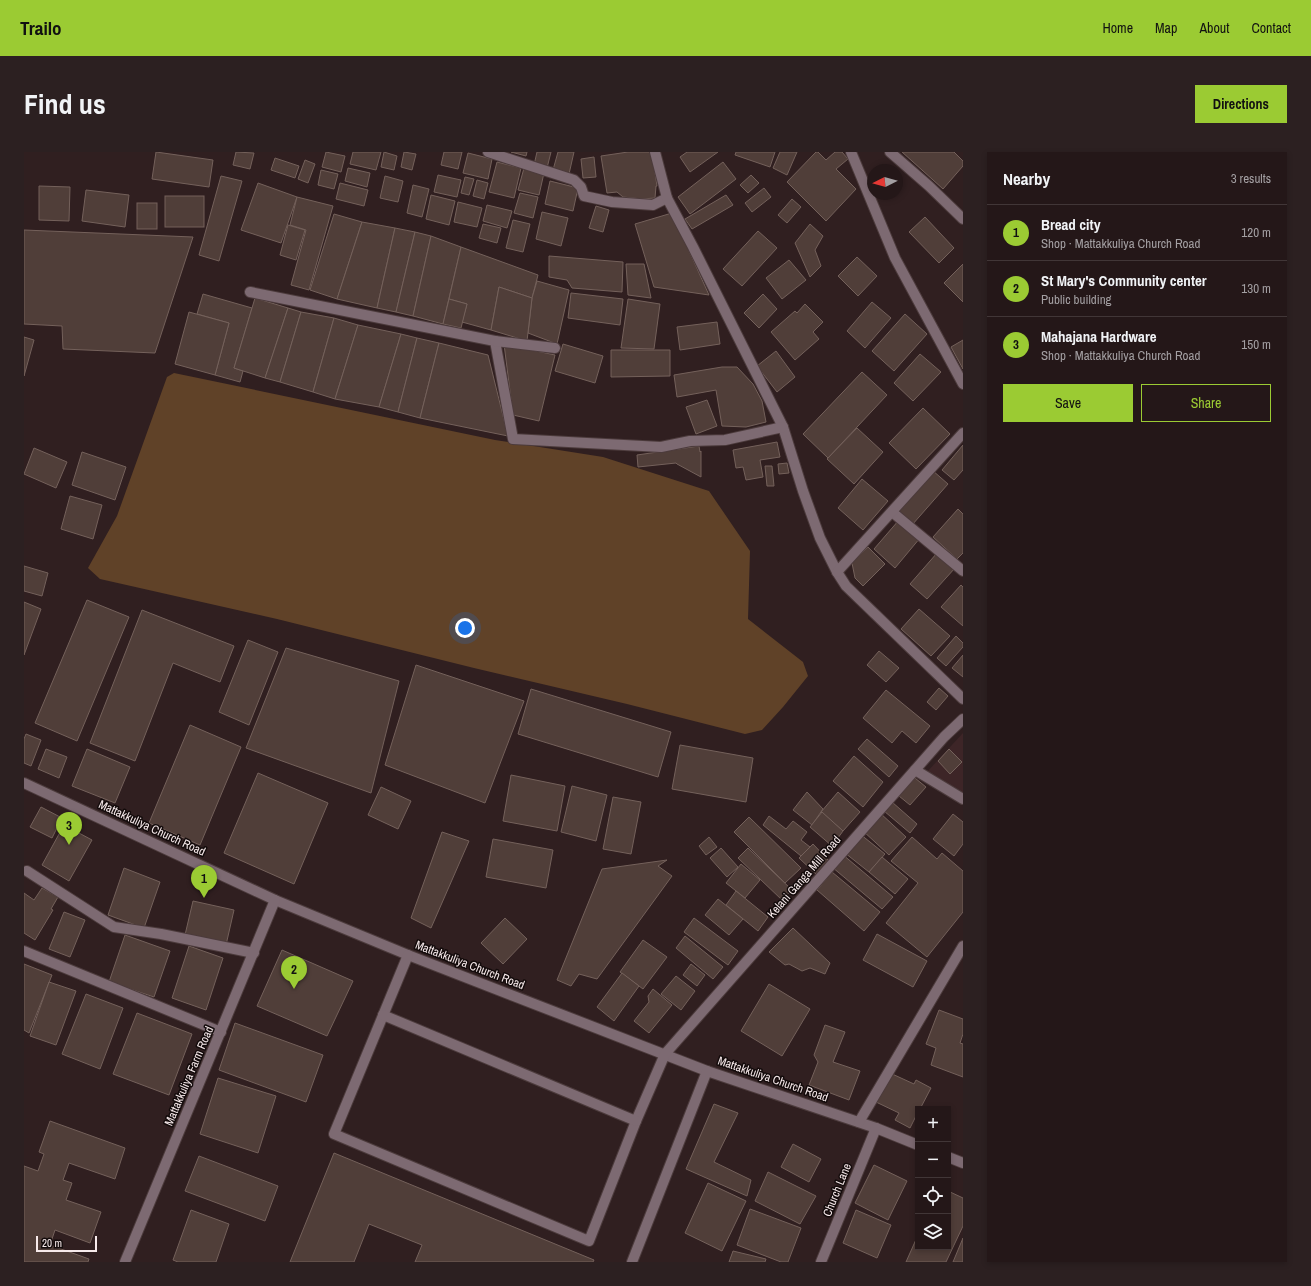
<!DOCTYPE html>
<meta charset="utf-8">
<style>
body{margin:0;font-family:"Archivo Narrow",sans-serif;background:#2c2021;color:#f1f3f6}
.controls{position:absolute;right:12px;bottom:12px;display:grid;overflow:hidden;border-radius:0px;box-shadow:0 2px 6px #0003}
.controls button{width:36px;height:36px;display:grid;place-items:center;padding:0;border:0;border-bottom:1px solid #413637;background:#241718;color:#f1f3f6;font:20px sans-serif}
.compass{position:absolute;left:843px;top:12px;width:36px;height:36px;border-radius:50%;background:#241718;box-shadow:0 2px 6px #0003;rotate:264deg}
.scale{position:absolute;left:12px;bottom:10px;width:61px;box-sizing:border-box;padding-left:4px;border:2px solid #f7eaeb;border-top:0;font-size:11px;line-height:14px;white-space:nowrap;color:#f7eaeb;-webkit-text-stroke:3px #130b0b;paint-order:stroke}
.you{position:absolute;left:441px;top:476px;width:14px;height:14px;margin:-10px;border:3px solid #fff;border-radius:50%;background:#1a73e8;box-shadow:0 0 0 6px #1a73e833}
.badge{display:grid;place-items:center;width:26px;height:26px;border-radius:50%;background:#9bcb33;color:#111;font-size:13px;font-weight:700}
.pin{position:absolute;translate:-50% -33px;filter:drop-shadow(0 1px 2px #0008)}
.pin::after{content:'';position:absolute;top:21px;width:14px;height:12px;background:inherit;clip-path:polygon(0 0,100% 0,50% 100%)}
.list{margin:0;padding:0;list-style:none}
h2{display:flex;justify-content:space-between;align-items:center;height:52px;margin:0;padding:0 16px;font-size:17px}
h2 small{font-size:13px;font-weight:400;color:#a39fa2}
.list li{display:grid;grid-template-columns:26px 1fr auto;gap:12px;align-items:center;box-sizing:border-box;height:56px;padding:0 16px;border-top:1px solid #413637}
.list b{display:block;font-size:15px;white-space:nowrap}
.list p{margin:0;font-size:13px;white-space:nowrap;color:#a39fa2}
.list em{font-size:13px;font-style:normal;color:#a39fa2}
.actions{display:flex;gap:8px;padding:12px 16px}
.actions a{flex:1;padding:9px 0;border:1px solid #9bcb33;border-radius:0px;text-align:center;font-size:14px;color:#9bcb33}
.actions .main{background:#9bcb33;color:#111}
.icon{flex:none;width:22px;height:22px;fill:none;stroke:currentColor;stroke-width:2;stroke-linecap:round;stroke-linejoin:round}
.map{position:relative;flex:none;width:939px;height:1110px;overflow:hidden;border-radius:0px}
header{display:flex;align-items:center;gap:24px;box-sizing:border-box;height:56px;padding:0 20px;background:#9bcb33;color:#111}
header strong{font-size:19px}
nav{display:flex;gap:22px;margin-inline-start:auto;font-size:14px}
.intro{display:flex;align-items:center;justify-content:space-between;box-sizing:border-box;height:96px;padding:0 24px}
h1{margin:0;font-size:28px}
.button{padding:10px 18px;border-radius:0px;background:#9bcb33;color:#111;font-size:14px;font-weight:700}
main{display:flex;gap:24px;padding:0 24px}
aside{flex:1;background:#241718;border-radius:0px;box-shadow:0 2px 6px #0003}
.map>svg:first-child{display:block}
.built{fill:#3d2527}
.green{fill:#604228}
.building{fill:#503e39;stroke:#74615b}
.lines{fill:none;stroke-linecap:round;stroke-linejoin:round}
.minor-casing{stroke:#4c3b3c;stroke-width:12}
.minor{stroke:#7d6a72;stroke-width:10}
.labels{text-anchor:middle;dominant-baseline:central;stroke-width:3;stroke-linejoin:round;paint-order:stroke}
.street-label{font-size:12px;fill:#f7eaeb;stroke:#130b0b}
</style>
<header>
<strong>Trailo</strong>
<nav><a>Home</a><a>Map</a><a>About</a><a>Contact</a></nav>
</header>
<div class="intro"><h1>Find us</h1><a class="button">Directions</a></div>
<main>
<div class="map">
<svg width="939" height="1110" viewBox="0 0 939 1110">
<rect width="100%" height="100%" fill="#301f20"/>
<!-- built -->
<polygon class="built" points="939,581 939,643 903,620"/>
<!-- green -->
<polygon class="green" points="150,221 471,288 579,305 685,339 726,399 724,467 779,510 784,524 759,555 738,578 721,582 603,552 450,516 253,467 76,427 64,416 93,364 143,225"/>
<!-- building -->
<g class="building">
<polygon points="132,0 189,8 185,35 128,27"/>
<polygon points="212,0 230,1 226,17 209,13"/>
<polygon points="302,0 321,4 317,20 298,15"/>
<polygon points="329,0 357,0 352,18 326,12"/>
<polygon points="360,0 373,4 370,18 357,15"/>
<polygon points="380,0 392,2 388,18 377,15"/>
<polygon points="420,0 438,0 434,17 417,13"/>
<polygon points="487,0 503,0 502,4"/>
<polygon points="513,0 527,0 523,16 510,13"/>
<polygon points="534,0 550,0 545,22 529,18"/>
<polygon points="604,0 628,0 633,34 632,34 631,46 618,47 599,45 593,40 583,41 577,4"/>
<polygon points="663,0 694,0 666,20 656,5"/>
<polygon points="712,0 751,0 746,15 711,3"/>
<polygon points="756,0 773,0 763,23 749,16"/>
<polygon points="792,0 794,0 802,8 811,0 818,0 824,7 812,17 832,37 802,69 763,30"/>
<polygon points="878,0 930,0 939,9 939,14 919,37"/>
<polygon points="444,1 468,7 464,27 439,21"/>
<polygon points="570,5 572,25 559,26 557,7"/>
<polygon points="251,6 275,14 271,26 247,18"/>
<polygon points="281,8 291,12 284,31 274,27"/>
<polygon points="473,10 497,16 490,46 465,40"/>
<polygon points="699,10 712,27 666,62 654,45"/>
<polygon points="324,16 346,21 343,35 321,29"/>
<polygon points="500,16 520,21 515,43 494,38"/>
<polygon points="297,18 314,22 310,37 294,33"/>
<polygon points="414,23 437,28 433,45 410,40"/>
<polygon points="727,23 735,31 724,41 716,33"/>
<polygon points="197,24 218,29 195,109 175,103"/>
<polygon points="361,24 379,29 374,50 356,46"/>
<polygon points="441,25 450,27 445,43 437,41"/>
<polygon points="453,28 464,31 460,47 449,44"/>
<polygon points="526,29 554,36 549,59 521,52"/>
<polygon points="234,31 273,45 257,91 217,78"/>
<polygon points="316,31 344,38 340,54 312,47"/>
<polygon points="389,33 405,37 398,65 383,61"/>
<polygon points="15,34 46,35 45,69 15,68"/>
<polygon points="740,36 747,45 728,60 721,51"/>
<polygon points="62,38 105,43 101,75 58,69"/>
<polygon points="496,41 514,45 509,66 490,61"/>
<polygon points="407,43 431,49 425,73 402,67"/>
<polygon points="702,43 709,53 668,77 661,67"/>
<rect x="141" y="44" width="39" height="31"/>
<polygon points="273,45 309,54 285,138 267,133 282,78 266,73"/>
<polygon points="768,47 777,55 763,71 754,63"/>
<polygon points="434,50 458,56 453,75 430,70"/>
<rect x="113" y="51" width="20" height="26"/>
<polygon points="463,53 488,59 483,76 459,69"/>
<polygon points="572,54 585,58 579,80 565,76"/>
<polygon points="518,60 544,66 537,94 512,87"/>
<polygon points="648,61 685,143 630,135 611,72"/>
<polygon points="310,62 338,70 313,147 286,138"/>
<polygon points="901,65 930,96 915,111 885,80"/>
<polygon points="489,68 506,72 499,100 482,96"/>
<polygon points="338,70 371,76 353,156 313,147"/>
<polygon points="459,72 477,76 473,91 455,86"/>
<polygon points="786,72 799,84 791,98 797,114 786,125 771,91"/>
<polygon points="264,73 281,78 272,108 256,103"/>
<polygon points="371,76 391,80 372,160 353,156"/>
<polygon points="0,78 169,85 131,201 39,197 38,174 0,172"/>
<polygon points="734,79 753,96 718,134 699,117"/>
<polygon points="391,80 407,84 389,164 372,160"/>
<polygon points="407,84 437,95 419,172 389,164"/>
<polygon points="437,95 514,123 508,146 475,135 467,178 438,170 443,152 425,147"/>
<polygon points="525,104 599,110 598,140 548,136 543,128 525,125"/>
<polygon points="833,105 853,124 834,144 814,124"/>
<polygon points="765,108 782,128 758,147 742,126"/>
<polygon points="602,112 620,112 627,146 604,143"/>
<polygon points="939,112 939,150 920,131"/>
<polygon points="513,129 545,138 533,192 504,181 508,146"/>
<polygon points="475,135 508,146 503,189 467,178"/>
<polygon points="547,141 599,147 596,173 544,166"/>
<polygon points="179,142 228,156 210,216 219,219 216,230 191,223 205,171 173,162"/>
<polygon points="739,142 753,157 735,176 720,161"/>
<polygon points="231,146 264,156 241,226 210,216"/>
<polygon points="425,147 443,152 437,176 419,172"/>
<polygon points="604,147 636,152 630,197 597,196"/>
<polygon points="848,150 867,166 841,196 823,179"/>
<polygon points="781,152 799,170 789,180 795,187 771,208 747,180 771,159 773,161"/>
<polygon points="264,156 277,160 256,230 241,226"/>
<polygon points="165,160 205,171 191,223 151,212"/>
<polygon points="277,160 310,166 289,240 256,230"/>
<polygon points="881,162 903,182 870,219 848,199"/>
<polygon points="310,166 334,173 311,247 289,240"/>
<polygon points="693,170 696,192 656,198 653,175"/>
<polygon points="334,173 377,182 355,255 311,247"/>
<polygon points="377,182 393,186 374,260 355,255"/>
<polygon points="0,185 10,188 0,224"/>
<polygon points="393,186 415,191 396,266 374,260"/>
<polygon points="939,188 939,217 927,195"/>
<polygon points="415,191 464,203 484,284 396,266"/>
<polygon points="480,192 531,203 515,269 489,263"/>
<polygon points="539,192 579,204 571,231 531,219"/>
<polygon points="587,198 646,198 646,224 587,225"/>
<polygon points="752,199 771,225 753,240 733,214"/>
<polygon points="896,202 917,220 889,249 870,231"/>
<polygon points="698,215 713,215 729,232 738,249 742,270 722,275 698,274 692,238 653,245 650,223"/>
<polygon points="838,220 863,243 804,306 779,282"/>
<polygon points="683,248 693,274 672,282 662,255"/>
<polygon points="899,256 926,282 892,317 865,291"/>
<polygon points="833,276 859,300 830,332 803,307"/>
<polygon points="753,290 756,305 736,308 739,325 722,328 719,315 712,316 709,298"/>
<polygon points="939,293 939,318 930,328 918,318"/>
<polygon points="675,294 676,300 677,299 677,325 653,312 652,311 614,315 613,303"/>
<polygon points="10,296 43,310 32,336 0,322"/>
<polygon points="58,300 102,315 91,348 48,333"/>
<polygon points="763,311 765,321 755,322 754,312"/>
<polygon points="741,314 748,314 750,334 743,334"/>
<polygon points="908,318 924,332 888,373 872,359"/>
<polygon points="838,327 864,349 839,378 814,356"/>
<polygon points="46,344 78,353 69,387 37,377"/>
<polygon points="934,357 939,362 939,401 933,407 909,385"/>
<polygon points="875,368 896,386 871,416 850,397"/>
<polygon points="844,395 861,412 839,434 831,426 828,411"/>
<polygon points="913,401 931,416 903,447 886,432"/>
<polygon points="0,414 24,421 18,444 0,439"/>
<polygon points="937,433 939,435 939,474 917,455"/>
<polygon points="63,448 105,465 53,589 11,571"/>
<polygon points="0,450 17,457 0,503"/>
<polygon points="895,457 926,484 907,504 877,477"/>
<polygon points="118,458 210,494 196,530 149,511 111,609 66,591"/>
<polygon points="932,484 939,491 939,495 922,514 913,506"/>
<polygon points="224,488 254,500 225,573 195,560"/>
<polygon points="262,496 375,529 347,641 222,596"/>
<polygon points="855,499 875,516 862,530 843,513"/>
<polygon points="939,503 939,525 928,516"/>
<polygon points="392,513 500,549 461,651 361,613"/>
<polygon points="915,536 924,544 912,558 903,550"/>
<polygon points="507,537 647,580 634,625 494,582"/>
<polygon points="862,538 906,574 892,591 878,579 868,591 839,566"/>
<polygon points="166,573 217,595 176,693 125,671"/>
<polygon points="2,582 17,588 7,614 0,611 0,587"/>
<polygon points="843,587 874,614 865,625 834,597"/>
<polygon points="656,593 729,606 722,650 648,637"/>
<polygon points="22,597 43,605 35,626 14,617"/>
<polygon points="63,597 106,615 91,651 48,634"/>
<polygon points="925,597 938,610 926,622 914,609"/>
<polygon points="830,604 859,630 839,655 809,629"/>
<polygon points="234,621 304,651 270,732 200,701"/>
<polygon points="487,623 541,634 533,679 479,669"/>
<polygon points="891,626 902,635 886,653 875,644"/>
<polygon points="548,634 583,643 572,689 537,680"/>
<polygon points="357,635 387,649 374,677 344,663"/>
<polygon points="783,640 799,657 788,673 769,658"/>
<polygon points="814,640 836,660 819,679 797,660"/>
<polygon points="589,645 617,650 607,702 579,697"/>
<polygon points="868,650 893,672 886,681 860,659"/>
<polygon points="17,655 38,666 28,686 6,675"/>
<polygon points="798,660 819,679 808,694 786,675"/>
<polygon points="855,660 882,685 865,703 838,678"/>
<polygon points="929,662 939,670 939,692 930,704 909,687"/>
<polygon points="745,664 762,677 769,669 783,680 777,688 786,695 777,704 739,673"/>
<polygon points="725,665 777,716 761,731 710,680"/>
<polygon points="40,673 68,688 45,729 18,713"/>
<polygon points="418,680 445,689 407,776 387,766"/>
<polygon points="836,682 861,702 845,720 821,701"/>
<polygon points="685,685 693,695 682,703 675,694"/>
<polygon points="888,685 913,707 918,701 939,719 939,760 903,805 862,771 894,731 867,709"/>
<polygon points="469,687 529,698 522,736 462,725"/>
<polygon points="789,692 806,710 793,723 775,706"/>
<polygon points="697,696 714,715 703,725 686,706"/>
<polygon points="724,696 768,738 758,748 714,706"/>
<polygon points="818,702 869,745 858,757 808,715"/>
<polygon points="858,705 884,727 871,742 845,720"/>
<polygon points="643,708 634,714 648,724 573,827 555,822 547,834 533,828 578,717"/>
<polygon points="717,712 736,728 721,746 702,731"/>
<polygon points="100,716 136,730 120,776 84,763"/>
<polygon points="808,720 856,760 840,779 793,738"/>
<polygon points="18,736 34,745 27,757 29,758 11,788 0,781 0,741 10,748"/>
<polygon points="712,739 744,765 734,779 702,753"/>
<polygon points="694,747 719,767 705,783 681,763"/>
<polygon points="169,749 210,758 202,793 161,783"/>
<polygon points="40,760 61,768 46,805 25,797"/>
<polygon points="481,766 503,787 479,812 457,791"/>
<polygon points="670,766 714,799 704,813 660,780"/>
<polygon points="769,776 806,811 801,822 786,816 778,819 765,812 761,813 745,800"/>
<polygon points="853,782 903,809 889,835 839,808"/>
<polygon points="101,783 146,799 130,845 85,830"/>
<polygon points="661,784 699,815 689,827 652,796"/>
<polygon points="619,788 643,805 619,837 596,820"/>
<polygon points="165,794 199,806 182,858 148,846"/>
<polygon points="258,798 329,829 303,884 233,854"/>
<polygon points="0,812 28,823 5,881 0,878"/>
<polygon points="667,812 681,823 673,834 659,823"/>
<polygon points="598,821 615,834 590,869 573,855"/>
<polygon points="652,824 671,839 657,858 637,842"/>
<polygon points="25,830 52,839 32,893 6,884"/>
<polygon points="745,832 786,857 758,904 717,879"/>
<polygon points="629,837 648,853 625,881 610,869 625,850 624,844"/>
<polygon points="62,842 99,856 76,917 38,902"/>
<polygon points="915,858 939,867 939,882 936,891 939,892 939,925 907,913 912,896 902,892"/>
<polygon points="113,861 168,882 145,943 89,922"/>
<polygon points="211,871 299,903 282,950 195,918"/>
<polygon points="801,873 821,880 809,910 836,919 825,948 785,933 794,910 790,903"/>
<polygon points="866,921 890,932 892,928 907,936 896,957 894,957 894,960 886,976 871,968 875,961 852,950"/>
<polygon points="194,926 252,944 234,1001 176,982"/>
<polygon points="690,952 714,961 690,1010 727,1028 723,1044 662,1017"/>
<polygon points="26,969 101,996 91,1027 45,1011 39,1028 48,1031 42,1048 77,1060 66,1091 31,1078 26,1093 65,1107 64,1110 0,1110 0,1014 14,1019 20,1002 15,1000"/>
<polygon points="769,992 797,1007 785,1030 757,1015"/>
<polygon points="310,1001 570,1108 569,1110 391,1110 398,1093 345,1072 330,1110 266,1110"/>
<polygon points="175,1004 254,1034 241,1069 161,1039"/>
<polygon points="850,1013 883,1029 864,1068 831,1051"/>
<polygon points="744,1020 792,1044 776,1072 731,1049"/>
<polygon points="684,1031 722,1049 698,1099 661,1081"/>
<polygon points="924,1039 939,1046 939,1074 922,1110 882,1110 894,1083 894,1095 924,1095"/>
<polygon points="726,1057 777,1076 764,1110 757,1110 713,1093"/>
<polygon points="167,1058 205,1072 192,1110 154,1110 149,1108"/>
<polygon points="832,1058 867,1073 853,1106 819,1091"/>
<polygon points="939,1086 939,1110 929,1110"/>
<polygon points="709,1099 742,1107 741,1110 705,1110"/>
</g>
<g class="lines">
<!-- minor casing -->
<g class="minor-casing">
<g id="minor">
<polyline points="464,0 550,28 557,35 560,44 588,50 629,53 643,46"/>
<polyline points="631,0 643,46 669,95 759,275 779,339 796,386 813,420 822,434 939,547"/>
<polyline points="827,0 871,106 939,232"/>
<polyline points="866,0 905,34 939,67"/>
<polyline points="226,140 471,189 489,287 637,295 666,289 701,288 759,275"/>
<polyline points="471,189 531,196"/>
<polyline points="868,360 939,419"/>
<polyline points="813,420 939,281"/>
<polyline points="891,618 939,647"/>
<polyline points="0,631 251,748 384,803 683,919 852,976 894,993"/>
<polyline points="3,719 90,775 137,782 230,801"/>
<polyline points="0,799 197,880"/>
<polyline points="384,803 310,982 565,1089 612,969 641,902 920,585 939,567"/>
<polyline points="359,863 612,969"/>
<polyline points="835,970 939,794"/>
<polyline points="924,1005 939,1011"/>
<polyline points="101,1110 251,748"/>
<polyline points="608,1110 683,919"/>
<polyline points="797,1110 852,976"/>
</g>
</g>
<!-- minor -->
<use href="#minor" class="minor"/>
</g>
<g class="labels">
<!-- street labels -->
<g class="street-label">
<text transform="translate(128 676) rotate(25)">Mattakkuliya Church Road</text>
<text transform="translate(780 725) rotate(-49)">Kelani Ganga Mill Road</text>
<text transform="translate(446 813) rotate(21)">Mattakkuliya Church Road</text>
<text transform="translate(165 924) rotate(-67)">Mattakkuliya Farm Road</text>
<text transform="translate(749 927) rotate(19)">Mattakkuliya Church Road</text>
<text transform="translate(813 1038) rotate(-68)">Church Lane</text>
</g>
</g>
</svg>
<div class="controls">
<button>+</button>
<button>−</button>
<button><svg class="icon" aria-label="locate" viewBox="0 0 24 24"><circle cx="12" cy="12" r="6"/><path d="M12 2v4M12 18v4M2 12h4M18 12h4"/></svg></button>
<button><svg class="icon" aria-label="layers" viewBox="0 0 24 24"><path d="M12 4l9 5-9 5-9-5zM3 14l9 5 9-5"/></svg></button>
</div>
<svg class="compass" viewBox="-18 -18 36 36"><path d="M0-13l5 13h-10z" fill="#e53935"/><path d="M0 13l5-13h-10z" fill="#a39fa2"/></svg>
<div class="scale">20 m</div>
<div class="you"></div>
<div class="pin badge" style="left:180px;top:746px">1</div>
<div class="pin badge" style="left:270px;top:837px">2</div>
<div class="pin badge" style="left:45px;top:693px">3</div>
</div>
<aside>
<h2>Nearby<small>3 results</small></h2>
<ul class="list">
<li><span class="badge">1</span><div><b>Bread city</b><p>Shop · Mattakkuliya Church Road</p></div><em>120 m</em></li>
<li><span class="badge">2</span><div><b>St Mary's Community center</b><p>Public building</p></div><em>130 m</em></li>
<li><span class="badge">3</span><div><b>Mahajana Hardware</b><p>Shop · Mattakkuliya Church Road</p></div><em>150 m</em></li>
</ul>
<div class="actions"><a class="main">Save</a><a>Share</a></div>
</aside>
</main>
